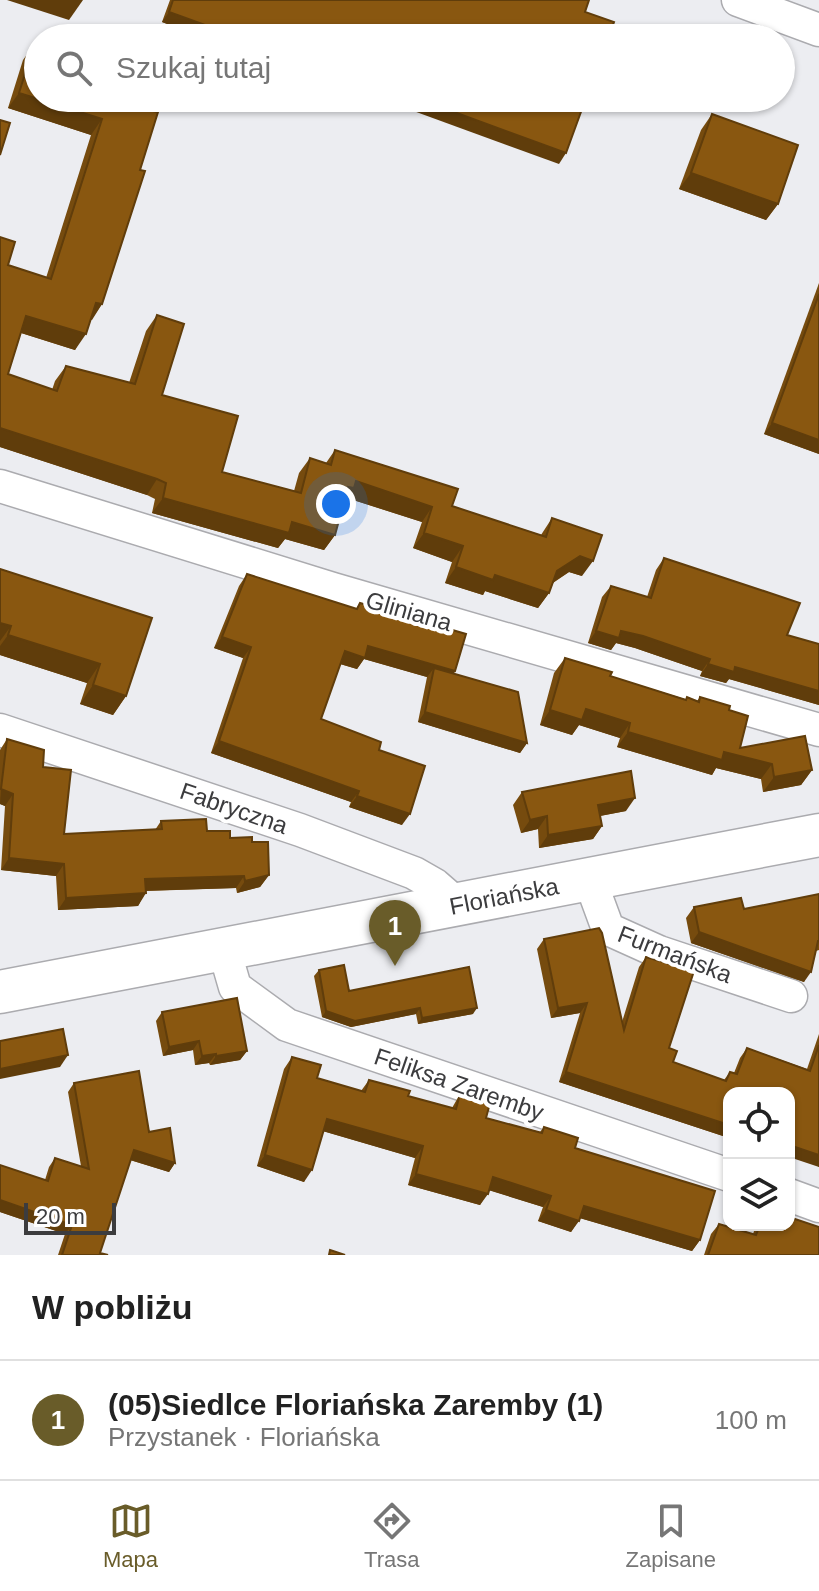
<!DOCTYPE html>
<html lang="pl">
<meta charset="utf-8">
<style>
body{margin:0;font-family:Arial,sans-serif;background:#f2f2f2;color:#222}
.controls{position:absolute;right:24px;bottom:24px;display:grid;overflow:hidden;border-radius:16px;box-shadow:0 2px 6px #0004}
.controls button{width:72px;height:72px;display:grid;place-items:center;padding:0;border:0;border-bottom:2px solid #e0e0e0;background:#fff;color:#222;font:40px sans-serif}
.scale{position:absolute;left:24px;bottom:20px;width:92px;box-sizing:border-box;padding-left:8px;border:4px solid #3c3c3e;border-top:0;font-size:22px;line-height:28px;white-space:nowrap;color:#3c3c3e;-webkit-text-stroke:6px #fff;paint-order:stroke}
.you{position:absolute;left:336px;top:504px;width:28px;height:28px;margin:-20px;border:6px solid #fff;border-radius:50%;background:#1a73e8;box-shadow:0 0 0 12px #1a73e833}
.badge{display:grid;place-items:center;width:52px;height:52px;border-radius:50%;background:#695c29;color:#fff;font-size:26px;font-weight:700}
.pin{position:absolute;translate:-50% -66px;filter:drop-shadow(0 2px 4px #0008)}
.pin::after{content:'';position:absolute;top:42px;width:28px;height:24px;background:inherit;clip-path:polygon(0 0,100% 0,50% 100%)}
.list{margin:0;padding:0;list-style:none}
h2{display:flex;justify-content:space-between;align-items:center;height:104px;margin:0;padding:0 32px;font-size:34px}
h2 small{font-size:26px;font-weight:400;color:#767676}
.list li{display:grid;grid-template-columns:52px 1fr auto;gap:24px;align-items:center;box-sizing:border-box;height:120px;padding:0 32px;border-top:2px solid #e0e0e0}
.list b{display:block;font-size:30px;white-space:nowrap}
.list p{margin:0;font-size:26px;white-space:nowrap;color:#767676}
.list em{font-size:26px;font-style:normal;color:#767676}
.icon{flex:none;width:44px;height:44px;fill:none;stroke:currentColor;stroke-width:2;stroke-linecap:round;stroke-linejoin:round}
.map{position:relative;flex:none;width:819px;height:1255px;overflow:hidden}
.search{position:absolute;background:#fff;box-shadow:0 2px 6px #0004;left:24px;right:24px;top:24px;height:88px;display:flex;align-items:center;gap:20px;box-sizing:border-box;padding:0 28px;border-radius:44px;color:#767676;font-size:30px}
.sheet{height:224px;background:#fff}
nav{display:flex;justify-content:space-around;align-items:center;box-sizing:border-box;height:112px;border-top:2px solid #e0e0e0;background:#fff;font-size:22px;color:#767676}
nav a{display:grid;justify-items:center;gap:4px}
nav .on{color:#695c29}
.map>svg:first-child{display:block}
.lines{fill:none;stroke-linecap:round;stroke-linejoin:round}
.minor-casing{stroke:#ababaf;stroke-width:35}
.tertiary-casing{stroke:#ababaf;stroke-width:45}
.minor{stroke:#fff;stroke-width:32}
.tertiary{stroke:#fff;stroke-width:42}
.wall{fill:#764b0e}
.shaded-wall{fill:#603d0b}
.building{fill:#895710;stroke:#603d0b;stroke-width:2}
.labels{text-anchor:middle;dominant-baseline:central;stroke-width:8;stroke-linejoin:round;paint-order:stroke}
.street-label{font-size:24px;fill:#3c3c3e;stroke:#fff}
</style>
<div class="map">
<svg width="819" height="1255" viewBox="0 0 819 1255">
<rect width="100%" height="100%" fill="#ecedf1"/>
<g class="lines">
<!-- minor casing -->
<g class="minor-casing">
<g id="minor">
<polyline points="738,0 819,30"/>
<polyline points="0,486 333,589 819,730"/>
<polyline points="0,730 300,830 414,873 435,885 458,905"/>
<polyline points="590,880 608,929 659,952 791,996"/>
<polyline points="224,949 235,987 287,1025 729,1175"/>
<polyline points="789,1195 819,1206"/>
</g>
</g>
<!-- tertiary casing -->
<g class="tertiary-casing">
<polyline id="tertiary" points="0,992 819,835"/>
</g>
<!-- minor -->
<use href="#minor" class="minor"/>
<!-- tertiary -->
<use href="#tertiary" class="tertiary"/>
</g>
<!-- wall -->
<g class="wall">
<polygon points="170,0 589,0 585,12 608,38 204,38 162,22"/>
<polygon points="34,45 153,111 140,170 102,304 91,320 75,350 21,333 8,374 52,390 55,381 66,366 129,383 146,331 157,315 162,395 222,472 294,491 299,473 310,458 326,463 335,450 452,506 541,535 552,518 582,576 569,572 553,583 549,593 538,608 485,591 483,595 445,583 452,562 413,548 422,522 347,498 344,503 335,535 324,550 285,539 278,548 152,513 155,499 147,495 0,447 0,237 8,265 46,278 91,135 8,108 23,60"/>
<polygon points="712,114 778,204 766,220 679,189 701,130"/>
<polygon points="819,283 819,454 764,434"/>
<polygon points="664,558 787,635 819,644 819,705 729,679 726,683 700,676 702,671 635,648 616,643 611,650 588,643 602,597 611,586 647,597 656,570"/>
<polygon points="0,569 152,618 126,696 113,715 80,704 87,683 0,655"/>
<polygon points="247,574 356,609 360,603 455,671 454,674 527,743 520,753 418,722 427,677 364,659 357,669 340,664 321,719 379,750 402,825 349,807 351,802 211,753 243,658 214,648 239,586"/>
<polygon points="565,658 610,676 685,699 697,701 700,697 729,710 740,748 812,770 801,785 763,792 761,779 716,768 712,775 617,747 620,738 579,725 572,735 540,725 554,673"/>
<polygon points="7,739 43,767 64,834 155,830 161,821 252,842 269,875 260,887 237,893 236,888 146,891 138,906 58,910 56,876 1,870 5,806 0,804 0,750"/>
<polygon points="522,792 626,811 600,816 602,826 593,839 539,848 538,829 521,833 513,805"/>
<polygon points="819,894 819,950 816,951 804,982 691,943 686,918 694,907 744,909"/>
<polygon points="544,939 622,1022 639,967 646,957 673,1062 724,1080 730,1072 734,1073 740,1058 747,1048 807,1069 819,1034 819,1167 729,1093 729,1138 559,1082 580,1013 551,1018 537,949"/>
<polygon points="319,970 349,991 473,1014 418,1024 416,1014 351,1027 322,1017 314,976"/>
<polygon points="162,1012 247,1051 240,1060 210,1065 209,1063 195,1065 193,1050 163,1056 156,1021"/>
<polygon points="292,1057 317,1078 361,1091 369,1080 408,1096 452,1108 460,1094 486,1118 540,1132 544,1127 575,1148 700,1240 692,1251 580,1218 571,1232 538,1221 543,1207 489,1190 480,1205 408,1185 415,1158 323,1131 304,1182 257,1166 284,1069"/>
<polygon points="74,1083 149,1132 175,1163 169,1172 130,1160 100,1253 108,1255 58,1255 65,1234 0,1212 0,1165 45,1180 49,1167 55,1158 81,1166 68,1092"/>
<polygon points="719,1224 753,1234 756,1225 789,1225 819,1255 704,1255 711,1234"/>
</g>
<!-- shaded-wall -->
<g class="shaded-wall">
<polygon points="7,0 83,0 69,20"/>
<polygon points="169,12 229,29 252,38 204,38 162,22"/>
<polygon points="19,93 102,119 91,135 8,108"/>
<polygon points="378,98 416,98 566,153 559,164"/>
<polygon points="691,173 778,204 766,220 679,189"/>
<polygon points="96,303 102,304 92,320 85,318"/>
<polygon points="26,316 86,334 75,350 15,331"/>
<polygon points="772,423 819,440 819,454 764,434"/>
<polygon points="0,428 157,479 147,495 0,447"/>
<polygon points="356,481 432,507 422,522 347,498 343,504 348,487"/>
<polygon points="163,498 292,522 335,535 324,550 285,539 278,548 152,513"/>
<polygon points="424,533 463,546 452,562 413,548"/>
<polygon points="580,556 593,561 582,576 569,572 546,587 557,571"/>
<polygon points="456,567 495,575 549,593 538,608 485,591 483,595 445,583"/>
<polygon points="0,623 11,626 0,641"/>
<polygon points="596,631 621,631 643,636 710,659 702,671 635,648 616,643 611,650 588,643"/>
<polygon points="8,635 100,664 87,683 0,655 0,646"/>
<polygon points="222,637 251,647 243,658 214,648"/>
<polygon points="368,646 455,671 447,683 434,668 427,677 364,659 357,669 337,663 345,651"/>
<polygon points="708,664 735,667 819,691 819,705 729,679 726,683 700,676"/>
<polygon points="93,685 126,696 113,715 80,704"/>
<polygon points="586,709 630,723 620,738 579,725 572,735 540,725 550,710"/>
<polygon points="425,712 527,743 520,753 418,722"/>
<polygon points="628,732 724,752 772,764 761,779 716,768 712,775 617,747"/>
<polygon points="219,741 359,791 351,802 211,753"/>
<polygon points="812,770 801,785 763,792 774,777"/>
<polygon points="1,789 13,794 5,806 0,804"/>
<polygon points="357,796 410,814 402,825 349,807"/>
<polygon points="635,798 626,811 589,818 598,805"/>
<polygon points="547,816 538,829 521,833 530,820"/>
<polygon points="602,826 593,839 539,848 548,835"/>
<polygon points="9,858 64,864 56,876 1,870"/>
<polygon points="269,875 260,887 237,893 245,881"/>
<polygon points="244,876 236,888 137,891 145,879"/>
<polygon points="146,893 138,906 58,910 66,898"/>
<polygon points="699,932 811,972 804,982 691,943"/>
<polygon points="587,1003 580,1013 551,1018 558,1008"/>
<polygon points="420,1008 416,1014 351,1027 322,1017 326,1011"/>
<polygon points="477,1008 473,1014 418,1024 422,1018"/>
<polygon points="199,1041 193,1050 163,1056 169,1047"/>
<polygon points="247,1051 240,1060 210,1065 216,1056"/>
<polygon points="216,1054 209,1063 195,1065 202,1056"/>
<polygon points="68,1055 60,1067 0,1079 0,1069"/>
<polygon points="566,1072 729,1125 729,1138 559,1082"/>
<polygon points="327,1119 423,1146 415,1158 319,1130"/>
<polygon points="789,1145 819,1155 819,1167 789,1157"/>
<polygon points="134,1150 175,1163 169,1172 127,1159"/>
<polygon points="265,1155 312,1170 304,1182 257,1166"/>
<polygon points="416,1174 488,1194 480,1205 408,1185"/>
<polygon points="493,1177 551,1196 543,1207 485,1189"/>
<polygon points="0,1200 72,1225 65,1234 0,1212"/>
<polygon points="584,1206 700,1240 692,1251 576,1217"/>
<polygon points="546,1210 579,1221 571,1232 538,1221"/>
</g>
<!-- building -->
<g class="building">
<polygon points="173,0 589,0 585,12 614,22 608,38 252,38 229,29 227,33 169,12"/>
<polygon points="34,45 38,46 38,98 158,98 153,111 158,112 140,170 145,171 102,304 96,303 86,334 26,316 8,374 57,391 66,366 135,384 157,315 184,324 162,395 238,416 222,472 301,493 310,458 331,465 335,450 458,489 452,506 546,537 552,518 602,535 593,561 580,556 557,571 549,593 495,575 493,580 456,567 463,546 424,533 432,507 356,481 354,488 348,487 335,535 292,522 289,533 163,498 166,483 157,479 0,428 0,237 15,242 8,265 51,279 102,119 19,93"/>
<polygon points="416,98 586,98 566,153"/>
<polygon points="712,114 798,145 778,204 691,173"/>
<polygon points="0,120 10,123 0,155"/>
<polygon points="819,294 819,440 772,423"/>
<polygon points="664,558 800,603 787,635 819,644 819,691 735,667 734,672 708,664 710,659 643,636 621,631 619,638 596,631 611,586 651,598"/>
<polygon points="0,569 152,618 126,696 93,685 100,664 8,635 11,626 0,623"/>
<polygon points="247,574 357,609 360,603 466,634 455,671 368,646 365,658 345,651 321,719 381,742 379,750 425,766 410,814 357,796 359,791 219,741 251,647 222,637"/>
<polygon points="565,658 612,672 610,676 686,700 687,697 699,702 700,697 730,706 729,710 748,716 740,748 805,736 812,770 774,777 772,764 724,752 722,760 628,732 630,723 586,709 582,720 550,710"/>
<polygon points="434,668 518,692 527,743 425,712"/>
<polygon points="7,739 44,750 43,767 71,770 64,834 162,829 161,821 206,819 207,831 230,831 230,838 252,837 252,842 268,842 269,875 245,881 244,876 145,879 146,893 66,898 64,864 9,858 13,794 1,789"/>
<polygon points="631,771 635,798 598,805 602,826 548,835 547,816 530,820 522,792"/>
<polygon points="819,894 819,941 818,941 811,972 699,932 694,907 741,898 744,909"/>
<polygon points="599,928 602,933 624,1030 646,957 694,971 669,1048 677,1051 673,1062 726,1081 730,1072 737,1074 747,1048 810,1071 819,1045 819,1155 789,1145 789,1093 729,1093 729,1125 566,1072 587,1003 558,1008 544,939"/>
<polygon points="344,965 349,991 469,967 477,1008 422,1018 420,1008 355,1021 326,1011 319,970"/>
<polygon points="237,998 247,1051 216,1056 216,1054 202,1056 199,1041 169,1047 162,1012"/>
<polygon points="63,1029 68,1055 0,1069 0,1041"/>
<polygon points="292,1057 321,1065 317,1078 365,1092 369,1080 410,1091 408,1096 456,1109 460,1094 490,1103 486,1118 542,1133 544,1127 578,1138 575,1148 715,1191 700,1240 584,1206 579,1221 546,1210 551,1196 493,1177 488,1194 416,1174 423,1146 327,1119 312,1170 265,1155"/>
<polygon points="139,1071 149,1132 170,1128 175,1163 134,1150 100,1253 108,1255 62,1255 72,1225 0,1200 0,1165 48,1181 55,1158 89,1169 74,1083"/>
<polygon points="789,1217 819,1227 819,1255 708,1255 719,1224 756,1235 760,1225 789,1225"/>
<polygon points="330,1250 345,1255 329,1255"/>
</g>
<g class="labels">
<!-- street labels -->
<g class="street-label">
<text transform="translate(409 611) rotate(16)">Gliniana</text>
<text transform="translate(234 808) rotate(19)">Fabryczna</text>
<text transform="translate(504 896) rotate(-11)">Floriańska</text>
<text transform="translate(675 954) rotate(21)">Furmańska</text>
<text transform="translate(459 1084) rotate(19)">Feliksa Zaremby</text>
</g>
</g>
</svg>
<div class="controls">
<button><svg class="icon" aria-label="locate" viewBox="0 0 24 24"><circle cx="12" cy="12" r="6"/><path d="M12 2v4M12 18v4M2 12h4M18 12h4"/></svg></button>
<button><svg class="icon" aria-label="layers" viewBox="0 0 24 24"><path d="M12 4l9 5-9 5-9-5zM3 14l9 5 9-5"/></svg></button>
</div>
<div class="scale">20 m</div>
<div class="you"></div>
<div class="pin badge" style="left:395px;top:966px">1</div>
<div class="search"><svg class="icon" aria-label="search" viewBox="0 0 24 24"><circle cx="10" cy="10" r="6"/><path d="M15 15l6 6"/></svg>Szukaj tutaj</div>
</div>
<section class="sheet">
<h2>W pobliżu<small></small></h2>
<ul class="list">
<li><span class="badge">1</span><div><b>(05)Siedlce Floriańska Zaremby (1)</b><p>Przystanek · Floriańska</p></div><em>100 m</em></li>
</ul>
</section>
<nav>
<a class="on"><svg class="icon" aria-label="map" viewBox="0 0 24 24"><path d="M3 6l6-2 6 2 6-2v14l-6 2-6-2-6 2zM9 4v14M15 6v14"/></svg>Mapa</a>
<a><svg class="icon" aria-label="directions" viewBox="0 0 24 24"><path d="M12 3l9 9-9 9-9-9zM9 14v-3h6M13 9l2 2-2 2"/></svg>Trasa</a>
<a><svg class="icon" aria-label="saved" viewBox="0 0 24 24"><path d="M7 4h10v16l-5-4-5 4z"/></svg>Zapisane</a>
</nav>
